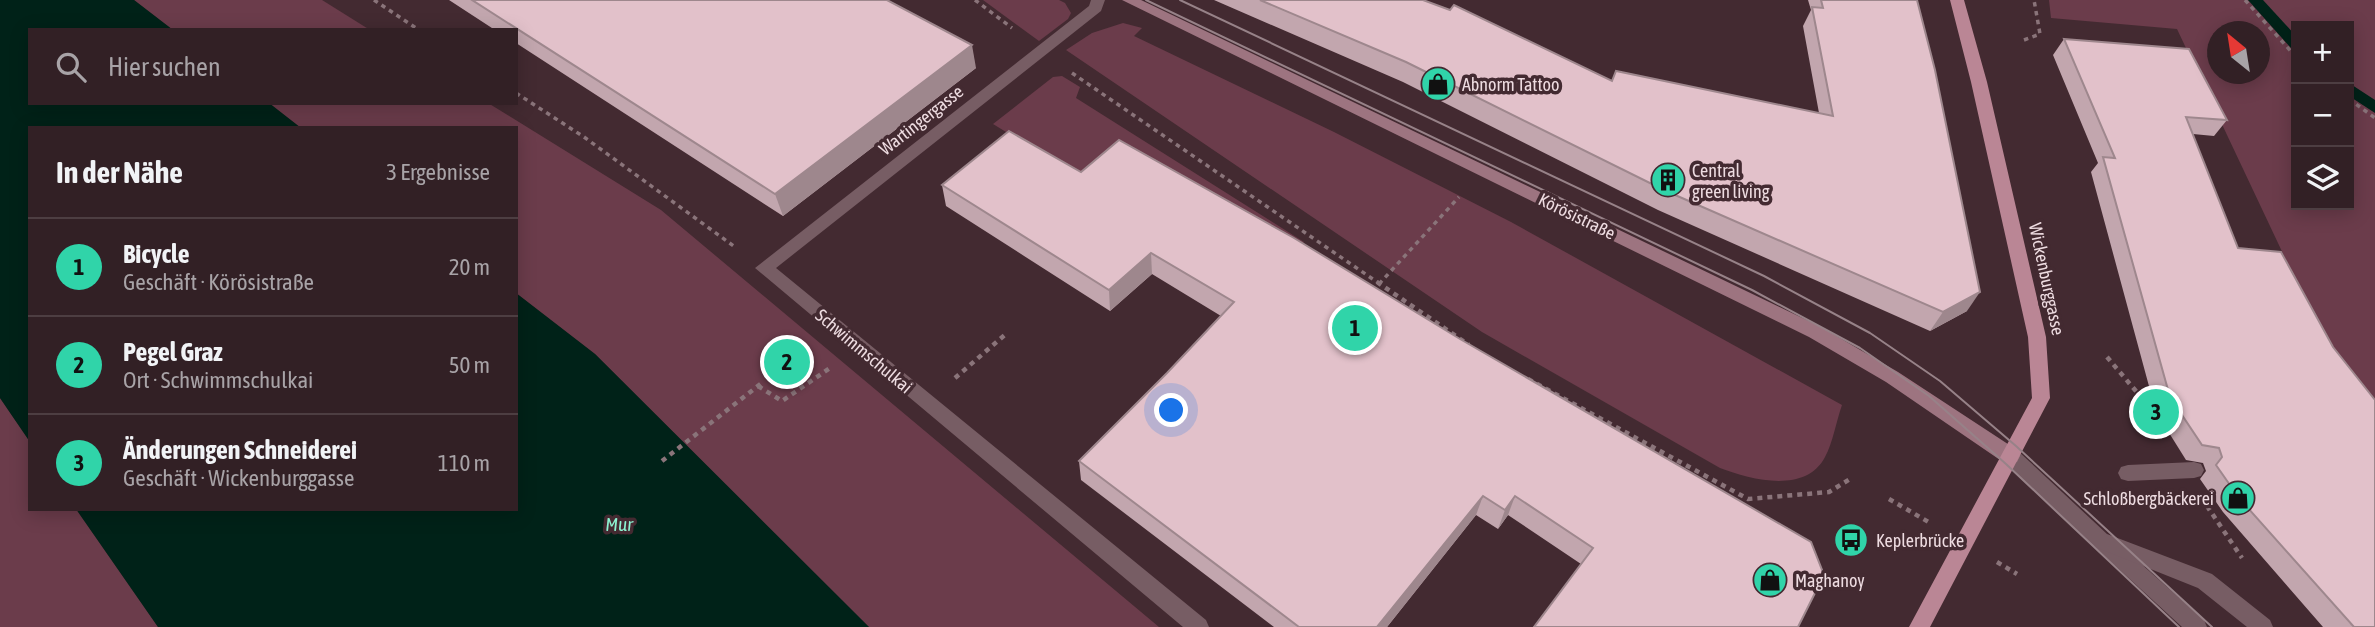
<!DOCTYPE html>
<html lang="de">
<meta charset="utf-8">
<style>
body{margin:0;font-family:"Asap Condensed",sans-serif;background:#3a282d;color:#f1f3f6}
.controls{position:absolute;right:21px;top:21px;display:grid;overflow:hidden;border-radius:0px;box-shadow:0 4px 18px #0003}
.controls button{width:63px;height:63px;display:grid;place-items:center;padding:0;border:0;border-bottom:2px solid #4d3e42;background:#322025;color:#f1f3f6;font:35px sans-serif}
.compass{position:absolute;left:2207px;top:21px;width:63px;height:63px;border-radius:50%;background:#322025;box-shadow:0 4px 18px #0003;rotate:330deg}
.you{position:absolute;left:1172px;top:411px;width:24px;height:24px;margin:-18px;border:5px solid #fff;border-radius:50%;background:#1a73e8;box-shadow:0 0 0 10px #1a73e833}
.badge{display:grid;place-items:center;width:46px;height:46px;border-radius:50%;background:#30d4a9;color:#111;font-size:23px;font-weight:700}
.pin{position:absolute;translate:-50% -50%;border:4px solid #fff;box-shadow:0 2px 7px #0006}
.list{margin:0;padding:0;list-style:none}
h2{display:flex;justify-content:space-between;align-items:center;height:91px;margin:0;padding:0 28px;font-size:30px}
h2 small{font-size:23px;font-weight:400;color:#a8a3a7}
.list li{display:grid;grid-template-columns:46px 1fr auto;gap:21px;align-items:center;box-sizing:border-box;height:98px;padding:0 28px;border-top:2px solid #4d3e42}
.list b{display:block;font-size:26px;white-space:nowrap}
.list p{margin:0;font-size:23px;white-space:nowrap;color:#a8a3a7}
.list em{font-size:23px;font-style:normal;color:#a8a3a7}
.icon{flex:none;width:38px;height:38px;fill:none;stroke:currentColor;stroke-width:2;stroke-linecap:round;stroke-linejoin:round}
.map{position:relative;flex:none;width:2375px;height:627px;overflow:hidden}
.search{position:absolute;background:#322025;box-shadow:0 4px 18px #0003;left:28px;top:28px;width:490px;height:77px;display:flex;align-items:center;gap:18px;box-sizing:border-box;padding:0 24px;border-radius:0px;color:#a8a3a7;font-size:26px}
.panel{position:absolute;background:#322025;box-shadow:0 4px 18px #0003;left:28px;top:126px;width:490px;height:385px;border-radius:0px}
.map>svg:first-child{display:block}
.green{fill:#6b3c4b;fill-rule:evenodd}
.water{fill:#002218}
.lines{fill:none;stroke-linecap:round;stroke-linejoin:round}
.stream{fill:#002218;fill-rule:evenodd}
.path-far1{stroke:#8a747a;stroke-width:3.5;stroke-dasharray:4.5 4.5;stroke-linecap:butt}
.path{stroke:#8a747a;stroke-width:4.5;stroke-dasharray:5 5;stroke-linecap:butt}
.lane{fill:#775d64;fill-rule:evenodd}
.street{fill:#775d64;fill-rule:evenodd}
.secondary{fill:#9d7480;fill-rule:evenodd}
.primary{fill:#ba8695;fill-rule:evenodd}
.tram{stroke:#978288;stroke-width:2}
.wall{fill:#c2a6ae}
.shaded-wall{fill:#9e878d}
.building{fill:#e2c1ca;stroke:#9e878d;stroke-width:2}
.labels{text-anchor:middle;dominant-baseline:central;stroke-width:7;stroke-linejoin:round;paint-order:stroke}
.poi-label{font-size:18px;fill:#eedce1;stroke:#432a31;text-anchor:start}
.street-label{font-size:18px;fill:#eedce1;stroke:#432a31}
.water-label{font-size:19px;font-style:italic;fill:#8df4d2;stroke:#432a31}
</style>
<div class="map">
<svg width="2375" height="627" viewBox="0 0 2375 627">
<rect width="100%" height="100%" fill="#432a31"/>
<!-- green -->
<g class="green">
<polygon points="134,0 322,0 370,30 173,30"/>
<polygon points="983,0 1059,0 1065,3 1071,13 1068,19 1039,41"/>
<path d="M 2049,0 L 2375,0 L 2375,411 L 2337,368 L 2177,29 L 2051,18 ZM 2296,26 L 2349,26 L 2349,205 L 2296,205 ZM 2218,32 L 2260,32 L 2260,74 L 2218,74 Z"/>
<path d="M 1123,23 L 1142,28 L 1134,36 L 1334,132 L 1511,222 L 1842,405 C 1836,422 1833,442 1825,457 C 1806,494 1751,480 1720,468 L 1482,332 L 1066,50 L 1092,33 Z"/>
<polygon points="1062,76 1080,87 1076,98 1304,242 1292,255 1082,193 1011,135 993,124 1053,77"/>
<polygon points="269,103 488,103 661,210 1159,627 869,627 595,354 516,293 516,128 301,128"/>
<polygon points="0,398 30,442 30,509 76,509 158,627 0,627"/>
</g>
<!-- water -->
<g class="water">
<polygon points="0,0 134,0 173,30 30,30 30,103 269,103 301,128 30,128 30,442 0,398"/>
<polygon points="516,293 595,354 869,627 158,627 76,509 516,509"/>
</g>
<g class="lines">
<!-- stream -->
<g class="stream">
<polygon points="2248,0 2263,0 2296,36 2296,50 2291,48"/>
<polygon points="2349,83 2375,100 2375,113 2349,96"/>
</g>
<!-- path-far1 -->
<g class="path-far1">
<polyline points="374,0 419,30"/>
<polyline points="975,0 1012,28"/>
<polyline points="2245,0 2296,57"/>
<polyline points="2024,40 2040,34 2034,0"/>
<polyline points="1072,73 1380,284"/>
<polyline points="516,93 584,137 735,247"/>
<polyline points="2349,99 2375,118"/>
<polyline points="1379,284 1459,197"/>
</g>
<!-- path -->
<g class="path">
<polyline points="1377,282 1469,345"/>
<polyline points="2107,357 2141,397 2162,433"/>
<polyline points="955,378 1007,333"/>
<polyline points="1528,379 1748,499 1829,492 1850,479"/>
<polyline points="758,386 782,401 830,368"/>
<polyline points="662,461 763,382"/>
<polyline points="1889,499 1932,524"/>
<polyline points="2207,506 2242,558"/>
<polyline points="1997,562 2017,574"/>
</g>
<!-- lane -->
<g class="lane">
<polygon points="2194,462 2201,464 2204,470 2201,476 2194,478 2128,481 2121,479 2118,473 2121,467 2128,465"/>
<polygon points="2103,533 2110,536 2204,620 2207,627 2182,627 2096,548 2093,542 2096,536"/>
</g>
<!-- street -->
<g class="street">
<polygon points="1091,0 1105,0 1101,11 776,268 1206,620 1209,627 1183,627 755,268 1089,6"/>
<polygon points="2010,448 2017,450 2107,534 2212,574 2270,620 2273,627 2247,627 2198,588 2093,546 2003,462 2000,456 2003,450"/>
</g>
<!-- secondary -->
<polygon class="secondary" points="1122,0 1141,0 1821,327 1898,372 2017,450 2020,456 2017,462 2010,464 2003,462 1886,382 1809,337"/>
<!-- primary -->
<polygon class="primary" points="1950,0 1964,0 1987,82 2046,337 2050,398 1930,627 1909,627 2032,398 2028,337 1971,82"/>
<!-- tram -->
<g class="tram">
<polyline points="1146,0 1752,290 1860,348 1929,396 2006,464 2179,627"/>
<polyline points="1180,0 1764,276 1870,333 1940,381 2016,446 2212,627"/>
</g>
</g>
<!-- wall -->
<g class="wall">
<polygon points="449,0 887,0 976,68 783,216 516,43 516,30 495,30"/>
<polygon points="1214,0 1423,0 1612,81 1819,113 1803,26 1811,10 1808,0 1917,0 1967,311 1930,331 1658,210 1403,82"/>
<polygon points="2064,39 2227,120 2214,136 2193,134 2375,627 2323,627 2223,512 2200,479 2206,471 2203,463 2186,460 2156,412 2091,172 2098,163 2053,55"/>
<polygon points="1081,172 1460,339 1811,542 1581,564 1508,515 1498,529 1476,515 1387,627 1274,627 1081,480 1079,461 1167,373 1221,316 1152,274 1110,311 946,206 942,185"/>
</g>
<!-- shaded-wall -->
<g class="shaded-wall">
<polygon points="972,45 976,68 783,216 775,194"/>
<polygon points="1151,253 1152,274 1110,311 1109,290"/>
<polygon points="1980,292 1967,311 1930,331 1943,312"/>
<polygon points="1483,496 1476,515 1387,627 1377,627"/>
<polygon points="1515,496 1508,515 1498,529 1505,510"/>
</g>
<!-- building -->
<g class="building">
<polygon points="472,0 887,0 972,45 775,194"/>
<polygon points="1260,0 1423,0 1450,10 1454,5 1612,81 1616,71 1833,116 1812,7 1823,8 1821,0 1917,0 1935,70 1980,292 1943,312 1666,191 1406,62"/>
<polygon points="2064,39 2189,49 2227,120 2186,117 2238,248 2281,252 2333,347 2375,400 2375,627 2354,627 2239,498 2216,465 2222,457 2219,448 2202,445 2170,397 2103,157 2115,158"/>
<polygon points="1009,131 1081,172 1119,140 1294,238 1460,339 1811,542 1824,575 1798,627 1534,627 1593,548 1515,496 1505,510 1483,496 1377,627 1299,627 1079,461 1167,373 1234,302 1151,253 1109,290 942,185"/>
</g>
<!-- icons -->
<defs>
<g id="shop-disc" transform="scale(1.75)"><circle r="9.5" fill="#30d4a9" stroke="#432a31"/><path d="M-5-2.5h2.3a2.7 3.5 0 0 1 5.4 0H5L5.5 6h-11ZM-1.5-2.5h3a1.5 2.3 0 0 0-3 0Z" fill="#111"/></g>
<g id="building-disc" transform="scale(1.75)"><circle r="9.5" fill="#30d4a9" stroke="#432a31"/><path d="M-4-6H4V6H1V3H-1V6H-4ZM-2.5-4.3h1.7v1.8h-1.7ZM.8-4.3h1.7v1.8H.8ZM-2.5-1h1.7V.8h-1.7ZM.8-1h1.7V.8H.8Z" fill="#111"/></g>
<g id="bus-disc" transform="scale(1.75)"><circle r="9.5" fill="#30d4a9" stroke="#432a31"/><path d="M-5-6H5V4H4V6H2V4H-2V6H-4V4H-5ZM-3.5-4V0h7V-4ZM-3.5 1.2v1.5H-2V1.2ZM2 1.2v1.5H3.5V1.2Z" fill="#111"/></g>
</defs>
<g fill-rule="evenodd">
<use href="#shop-disc" x="1438" y="84"/>
<use href="#building-disc" x="1668" y="180"/>
<use href="#shop-disc" x="2238" y="498"/>
<use href="#bus-disc" x="1851" y="540"/>
<use href="#shop-disc" x="1770" y="580"/>
</g>
<g class="labels">
<!-- poi labels -->
<g class="poi-label">
<text x="1462" y="84">Abnorm Tattoo</text>
<text x="1692" y="170">Central<tspan x="1692" dy="21">green living</tspan></text>
<text x="2214" y="498" text-anchor="end">Schloßbergbäckerei</text>
<text x="1876" y="540">Keplerbrücke</text>
<text x="1795" y="580">Maghanoy</text>
</g>
<!-- street labels -->
<g class="street-label">
<text transform="translate(921 120) rotate(-38)">Wartingergasse</text>
<text transform="translate(1577 216) rotate(26)">Körösistraße</text>
<text transform="translate(2047 279) rotate(78)">Wickenburggasse</text>
<text transform="translate(864 351) rotate(40)">Schwimmschulkai</text>
</g>
<!-- water labels -->
<g class="water-label">
<text x="619" y="524">Mur</text>
</g>
</g>
</svg>
<div class="controls">
<button>+</button>
<button>−</button>
<button><svg class="icon" aria-label="layers" viewBox="0 0 24 24"><path d="M12 4l9 5-9 5-9-5zM3 14l9 5 9-5"/></svg></button>
</div>
<svg class="compass" viewBox="-18 -18 36 36"><path d="M0-13l5 13h-10z" fill="#e53935"/><path d="M0 13l5-13h-10z" fill="#a8a3a7"/></svg>
<div class="you"></div>
<div class="pin badge" style="left:1355px;top:328px">1</div>
<div class="pin badge" style="left:787px;top:362px">2</div>
<div class="pin badge" style="left:2156px;top:412px">3</div>
<div class="search"><svg class="icon" aria-label="search" viewBox="0 0 24 24"><circle cx="10" cy="10" r="6"/><path d="M15 15l6 6"/></svg>Hier suchen</div>
<section class="panel">
<h2>In der Nähe<small>3 Ergebnisse</small></h2>
<ul class="list">
<li><span class="badge">1</span><div><b>Bicycle</b><p>Geschäft · Körösistraße</p></div><em>20 m</em></li>
<li><span class="badge">2</span><div><b>Pegel Graz</b><p>Ort · Schwimmschulkai</p></div><em>50 m</em></li>
<li><span class="badge">3</span><div><b>Änderungen Schneiderei</b><p>Geschäft · Wickenburggasse</p></div><em>110 m</em></li>
</ul>
</section>
</div>
